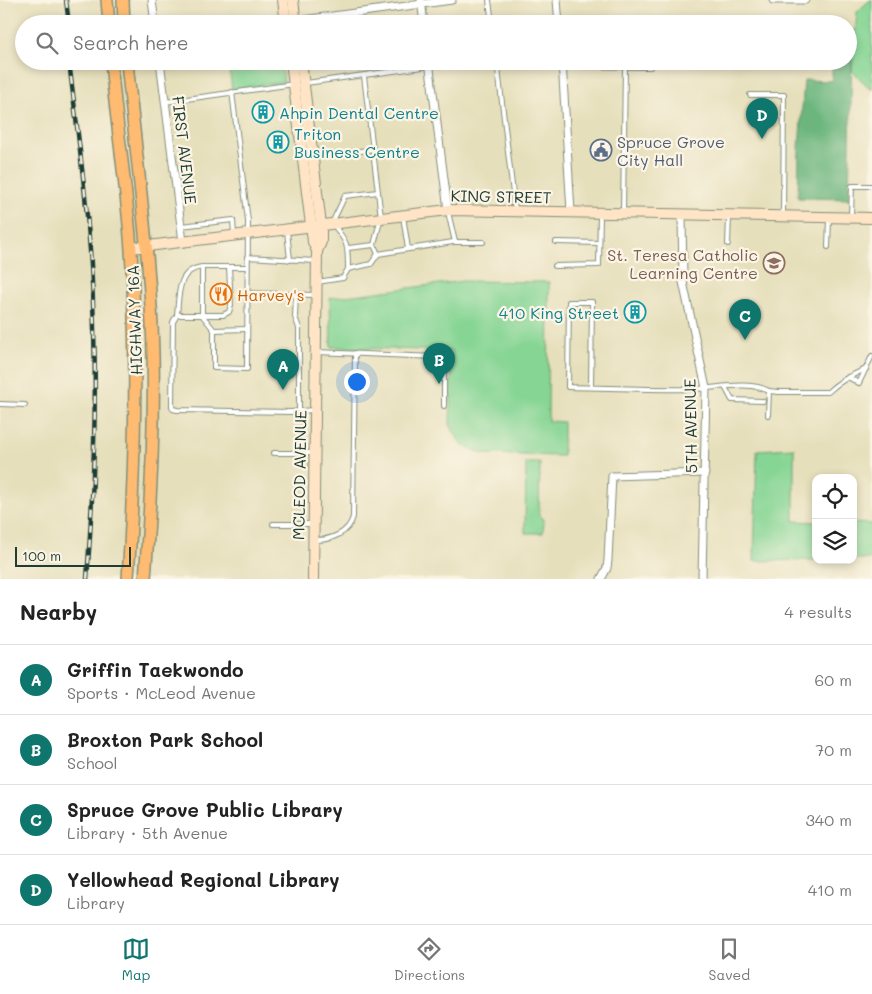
<!DOCTYPE html>
<meta charset="utf-8">
<style>
body{margin:0;font-family:Mali,sans-serif;background:#f6f6f6;color:#222}
.controls{position:absolute;right:15px;bottom:15px;display:grid;overflow:hidden;border-radius:10px;box-shadow:0 2px 8px #0003}
.controls button{width:45px;height:45px;display:grid;place-items:center;padding:0;border:0;border-bottom:1px solid #e0e0e0;background:#fff;color:#222;font:25px sans-serif}
.scale{position:absolute;left:15px;bottom:12px;width:116px;box-sizing:border-box;padding-left:5px;border:2px solid #1f3d34;border-top:0;font-size:14px;line-height:18px;white-space:nowrap;color:#1f3d34;-webkit-text-stroke:4px #fcf5e5;paint-order:stroke}
.you{position:absolute;left:356px;top:381px;width:18px;height:18px;margin:-12px;border:4px solid #fff;border-radius:50%;background:#1a73e8;box-shadow:0 0 0 8px #1a73e833}
.badge{display:grid;place-items:center;width:32px;height:32px;border-radius:50%;background:#0f766e;color:#fff;font-size:16px;font-weight:700}
.pin{position:absolute;translate:-50% -41px;filter:drop-shadow(0 1px 2px #0008)}
.pin::after{content:'';position:absolute;top:26px;width:18px;height:15px;background:inherit;clip-path:polygon(0 0,100% 0,50% 100%)}
.list{margin:0;padding:0;list-style:none}
h2{display:flex;justify-content:space-between;align-items:center;height:65px;margin:0;padding:0 20px;font-size:21px}
h2 small{font-size:16px;font-weight:400;color:#767676}
.list li{display:grid;grid-template-columns:32px 1fr auto;gap:15px;align-items:center;box-sizing:border-box;height:70px;padding:0 20px;border-top:1px solid #e0e0e0}
.list b{display:block;font-size:19px;white-space:nowrap}
.list p{margin:0;font-size:16px;white-space:nowrap;color:#767676}
.list em{font-size:16px;font-style:normal;color:#767676}
.icon{flex:none;width:28px;height:28px;fill:none;stroke:currentColor;stroke-width:2;stroke-linecap:round;stroke-linejoin:round}
.map{position:relative;flex:none;width:872px;height:579px;overflow:hidden}
.search{position:absolute;background:#fff;box-shadow:0 2px 8px #0003;left:15px;right:15px;top:15px;height:55px;display:flex;align-items:center;gap:12px;box-sizing:border-box;padding:0 18px;border-radius:28px;color:#767676;font-size:19px}
.sheet{height:345px;background:#fff}
nav{display:flex;justify-content:space-around;align-items:center;box-sizing:border-box;height:70px;border-top:1px solid #e0e0e0;background:#fff;font-size:14px;color:#767676}
nav a{display:grid;justify-items:center;gap:2px}
nav .on{color:#0f766e}
.map>svg:first-child{display:block}
.green{fill:#86d594;stroke:#528964}
.forest{fill:#6cb67e;stroke:#467a59}
.lines{fill:none;stroke-linecap:round;stroke-linejoin:round}
.lane-casing{stroke:#828e78;stroke-width:6}
.street-casing{stroke:#828e78;stroke-width:9}
.secondary-casing{stroke:#828e78;stroke-width:12}
.primary-casing{stroke:#828e78;stroke-width:14}
.lane{stroke:#fff;stroke-width:4}
.street{stroke:#fff;stroke-width:7}
.secondary{stroke:#ffe4c6;stroke-width:10}
.primary{stroke:#febb71;stroke-width:11}
.rail-casing{stroke:#1f3d34;stroke-width:4.5}
.rail{stroke:#fcf5e5;stroke-width:2.5;stroke-dasharray:8;stroke-linecap:butt}
.labels{text-anchor:middle;dominant-baseline:central;stroke-width:4.5;stroke-linejoin:round;paint-order:stroke}
.culture-label{font-size:16px;fill:#0d838f;stroke:#fcf5e5;text-anchor:start}
.service-label{font-size:16px;fill:#4e5e75;stroke:#fcf5e5;text-anchor:start}
.street-label{font-size:16px;fill:#1f3d34;stroke:#fcf5e5}
.education-label{font-size:16px;fill:#785e54;stroke:#fcf5e5;text-anchor:end}
.food-label{font-size:16px;fill:#c56008;stroke:#fcf5e5;text-anchor:start}
</style>
<div class="map">
<svg width="872" height="579" viewBox="0 0 872 579">
<rect width="100%" height="100%" fill="#fcf5e5"/>
<filter id="ink" filterUnits="userSpaceOnUse"><feTurbulence type="fractalNoise" baseFrequency=".02" numOctaves="2"/><feDisplacementMap in="SourceGraphic" scale="10" xChannelSelector="R" yChannelSelector="G"/><feConvolveMatrix kernelMatrix="1 2 1 2 8 2 1 2 1" color-interpolation-filters="sRGB"/></filter>
<filter id="wash" filterUnits="userSpaceOnUse"><feTurbulence type="fractalNoise" baseFrequency=".0096" numOctaves="4" result="noise"/><feDisplacementMap in="SourceGraphic" scale="20" xChannelSelector="R" yChannelSelector="G"/><feGaussianBlur stdDeviation="1.12" result="paint"/><feColorMatrix in="noise" values="0 0 0 0 0 0 0 0 0 0 0 0 0 0 0 0 0 1.4 0 .05"/><feComposite in="paint" operator="in"/></filter>
<g filter="url(#wash)">
<rect width="100%" height="100%" fill="#e6dfbb"/>
<!-- green -->
<g class="green">
<polygon points="870,0 872,0 872,90 852,71 857,12"/>
<polygon points="228,61 281,61 284,82 232,89"/>
<polygon points="463,281 549,282 548,421 563,422 563,456 483,454 461,444 450,425 452,351 331,347 330,298"/>
<polygon points="794,448 794,521 816,522 816,560 754,561 757,450"/>
<polygon points="526,463 540,463 539,515 544,521 543,533 525,533"/>
<polygon points="853,523 872,524 872,559 853,559"/>
</g>
<!-- forest -->
<polygon class="forest" points="848,52 852,52 849,199 798,198 799,148 804,80 832,81 832,61 848,61"/>
</g>
<g filter="url(#ink)">
<g class="lines">
<!-- lane casing -->
<g class="lane-casing">
<g id="lane">
<polyline points="489,0 492,24"/>
<polyline points="497,61 515,210"/>
<polyline points="562,66 650,67"/>
<polyline points="364,76 381,217 374,245 378,254"/>
<polyline points="306,83 430,66"/>
<polyline points="750,95 784,95 783,216"/>
<polyline points="165,102 294,84"/>
<polyline points="348,153 373,149"/>
<polyline points="448,212 455,242"/>
<polyline points="623,213 625,67"/>
<polyline points="403,216 408,249"/>
<polyline points="851,216 852,186 872,186"/>
<polyline points="181,226 233,220 234,235"/>
<polyline points="287,231 290,260"/>
<polyline points="556,242 599,243"/>
<polyline points="728,244 729,217"/>
<polyline points="828,247 829,219"/>
<polyline points="348,248 374,245"/>
<polyline points="247,257 315,261"/>
<polyline points="555,266 599,265 600,215"/>
<path d="M 202,267 C 177,270 179,295 177,315 L 223,315 L 229,312 L 231,305 L 229,267"/>
<path d="M 348,269 C 348,244 348,243 332,223 L 345,196 L 378,192"/>
<polyline points="317,282 343,278 348,269 371,264 378,254 453,242 483,242"/>
<polyline points="247,293 315,295"/>
<polyline points="296,295 295,317 299,328 299,410"/>
<polyline points="177,315 173,322 172,406 173,409 177,410 291,412 313,410"/>
<polyline points="247,329 214,330 202,315 202,267 247,267"/>
<polyline points="214,330 214,368 247,369 248,221 232,92"/>
<polyline points="316,352 436,357 444,362 444,406"/>
<polyline points="848,377 859,383 872,356"/>
<path d="M 591,387 L 592,302 L 569,302 L 568,387 C 609,388 651,390 692,389 C 715,389 749,380 769,391 L 768,415"/>
<polyline points="725,387 732,400 763,401"/>
<path d="M 769,391 L 779,392 L 828,392 C 839,381 852,375 866,369"/>
<polyline points="0,404 25,405"/>
<polyline points="274,453 313,453"/>
<polyline points="273,524 314,524"/>
<path d="M 316,540 C 331,540 349,533 353,517 L 355,353"/>
</g>
</g>
<!-- street casing -->
<g class="street-casing">
<g id="street">
<polyline points="152,0 155,24"/>
<polyline points="421,0 424,24"/>
<polyline points="557,0 559,24"/>
<polyline points="773,0 805,0"/>
<polyline points="273,24 452,0"/>
<polyline points="160,61 183,242"/>
<polyline points="429,61 448,210"/>
<polyline points="562,61 571,212"/>
<polyline points="682,214 683,282 706,388 702,579"/>
<polyline points="601,579 607,568 608,560 612,476 705,473"/>
</g>
</g>
<!-- secondary casing -->
<g class="secondary-casing">
<g id="secondary">
<polyline points="283,0 286,24"/>
<polyline points="293,0 296,24"/>
<polyline points="291,61 313,242 317,251 313,579"/>
<polyline points="301,61 321,225 321,242 317,251"/>
<polyline points="131,248 448,210 872,218"/>
</g>
</g>
<!-- primary casing -->
<g class="primary-casing">
<g id="primary">
<polyline points="107,0 109,24"/>
<polyline points="123,0 124,24"/>
<path d="M 111,61 C 116,124 127,187 131,250 C 138,360 135,469 128,579"/>
<path d="M 127,61 C 135,149 148,237 152,325 C 156,410 151,495 145,579"/>
</g>
</g>
<!-- lane -->
<use href="#lane" class="lane"/>
<!-- street -->
<use href="#street" class="street"/>
<!-- secondary -->
<use href="#secondary" class="secondary"/>
<!-- primary -->
<use href="#primary" class="primary"/>
<!-- rail casing -->
<g class="rail-casing">
<g id="rail">
<polyline points="66,0 69,24"/>
<path d="M 69,61 C 77,129 87,197 91,265 C 98,370 95,474 87,579"/>
</g>
</g>
<!-- rail -->
<use href="#rail" class="rail"/>
</g>
</g>
<!-- icons -->
<defs>
<g id="building-ring" transform="scale(1.125)"><circle r="9.5" fill="#fcf5e5" stroke="#0f9aa8" stroke-width="1.5"/><path d="M-4-6H4V6H1V3H-1V6H-4ZM-2.5-4.3h1.7v1.8h-1.7ZM.8-4.3h1.7v1.8H.8ZM-2.5-1h1.7V.8h-1.7ZM.8-1h1.7V.8H.8Z" fill="#0f9aa8"/></g>
<g id="civic-ring" transform="scale(1.125)"><circle r="9.5" fill="#fcf5e5" stroke="#5c6f8a" stroke-width="1.5"/><path d="M-.6-6.5H3V-4.5H.6V-3L4-1V1h2V6H-6V1h2V-1L-.6-3ZM-1.2 2.5V6h2.4V2.5Z" fill="#5c6f8a"/></g>
<g id="school-ring" transform="scale(1.125)"><circle r="9.5" fill="#fcf5e5" stroke="#8d6e63" stroke-width="1.5"/><path d="M0-5L7-2L0 1L-7-2ZM-4 1L0 2.5L4 1V4Q0 6-4 4Z" fill="#8d6e63"/></g>
<g id="restaurant-ring" transform="scale(1.125)"><circle r="9.5" fill="#fcf5e5" stroke="#e8710a" stroke-width="1.5"/><path d="M-5-6h1v4h1v-4h1v4h1v-4h1v5L-1.5 .5V6h-2V.5L-5-1ZM5-6V6H3V1.5H1.5Q1.5-4 5-6Z" fill="#e8710a"/></g>
</defs>
<g fill-rule="evenodd">
<use href="#building-ring" x="263" y="112"/>
<use href="#building-ring" x="278" y="142"/>
<use href="#civic-ring" x="601" y="150"/>
<use href="#school-ring" x="774" y="263"/>
<use href="#restaurant-ring" x="221" y="294"/>
<use href="#building-ring" x="635" y="312"/>
</g>
<g class="labels">
<!-- culture labels -->
<g class="culture-label">
<text x="279" y="112">Ahpin Dental Centre</text>
<text x="294" y="133">Triton<tspan x="294" dy="18">Business Centre</tspan></text>
<text x="619" y="312" text-anchor="end">410 King Street</text>
</g>
<!-- service labels -->
<g class="service-label">
<text x="617" y="141">Spruce Grove<tspan x="617" dy="18">City Hall</tspan></text>
</g>
<!-- street labels -->
<g class="street-label">
<text transform="translate(185 150) rotate(83)">FIRST AVENUE</text>
<text transform="translate(501 196) rotate(1)">KING STREET</text>
<text transform="translate(134 320) rotate(-92)">HIGHWAY 16A</text>
<text transform="translate(690 426) rotate(-91)">5TH AVENUE</text>
<text transform="translate(299 475) rotate(-89)">MCLEOD AVENUE</text>
</g>
<!-- education labels -->
<g class="education-label">
<text x="758" y="254">St. Teresa Catholic<tspan x="758" dy="18">Learning Centre</tspan></text>
</g>
<!-- food labels -->
<g class="food-label">
<text x="237" y="294">Harvey's</text>
</g>
</g>
</svg>
<div class="controls">
<button><svg class="icon" aria-label="locate" viewBox="0 0 24 24"><circle cx="12" cy="12" r="6"/><path d="M12 2v4M12 18v4M2 12h4M18 12h4"/></svg></button>
<button><svg class="icon" aria-label="layers" viewBox="0 0 24 24"><path d="M12 4l9 5-9 5-9-5zM3 14l9 5 9-5"/></svg></button>
</div>
<div class="scale">100 m</div>
<div class="you"></div>
<div class="pin badge" style="left:283px;top:390px">A</div>
<div class="pin badge" style="left:439px;top:384px">B</div>
<div class="pin badge" style="left:745px;top:340px">C</div>
<div class="pin badge" style="left:762px;top:139px">D</div>
<div class="search"><svg class="icon" aria-label="search" viewBox="0 0 24 24"><circle cx="10" cy="10" r="6"/><path d="M15 15l6 6"/></svg>Search here</div>
</div>
<section class="sheet">
<h2>Nearby<small>4 results</small></h2>
<ul class="list">
<li><span class="badge">A</span><div><b>Griffin Taekwondo</b><p>Sports · McLeod Avenue</p></div><em>60 m</em></li>
<li><span class="badge">B</span><div><b>Broxton Park School</b><p>School</p></div><em>70 m</em></li>
<li><span class="badge">C</span><div><b>Spruce Grove Public Library</b><p>Library · 5th Avenue</p></div><em>340 m</em></li>
<li><span class="badge">D</span><div><b>Yellowhead Regional Library</b><p>Library</p></div><em>410 m</em></li>
</ul>
</section>
<nav>
<a class="on"><svg class="icon" aria-label="map" viewBox="0 0 24 24"><path d="M3 6l6-2 6 2 6-2v14l-6 2-6-2-6 2zM9 4v14M15 6v14"/></svg>Map</a>
<a><svg class="icon" aria-label="directions" viewBox="0 0 24 24"><path d="M12 3l9 9-9 9-9-9zM9 14v-3h6M13 9l2 2-2 2"/></svg>Directions</a>
<a><svg class="icon" aria-label="saved" viewBox="0 0 24 24"><path d="M7 4h10v16l-5-4-5 4z"/></svg>Saved</a>
</nav>
